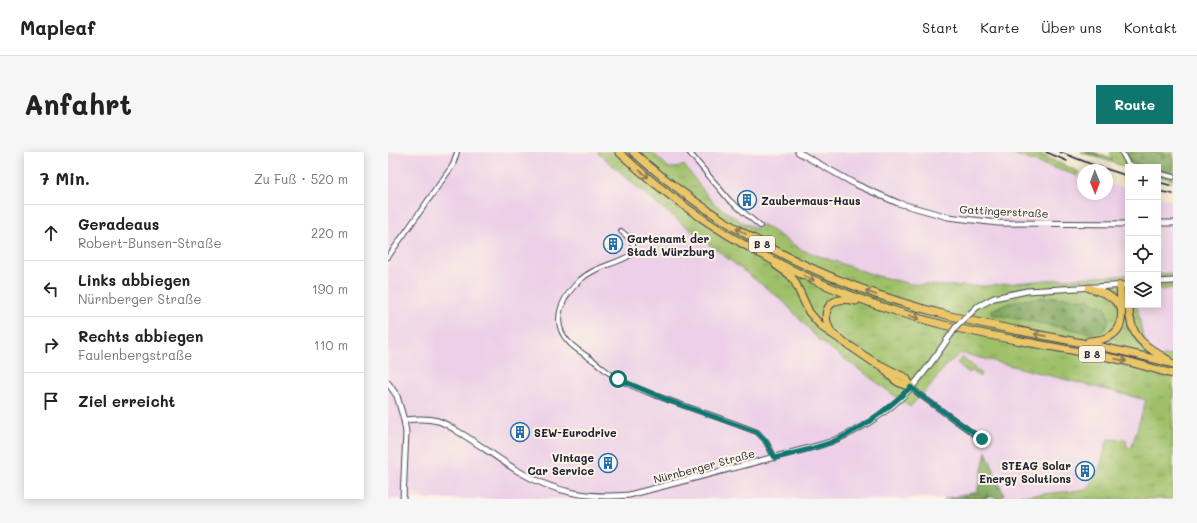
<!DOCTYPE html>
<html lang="de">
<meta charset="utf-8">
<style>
body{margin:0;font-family:Mali,sans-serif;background:#f6f6f6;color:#222}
.controls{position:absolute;right:12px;top:12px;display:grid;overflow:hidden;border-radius:0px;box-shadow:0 2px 10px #0003}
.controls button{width:36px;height:36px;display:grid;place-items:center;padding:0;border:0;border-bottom:1px solid #e0e0e0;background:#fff;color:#222;font:20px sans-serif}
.compass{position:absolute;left:689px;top:12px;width:36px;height:36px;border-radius:50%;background:#fff;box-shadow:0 2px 10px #0003;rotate:179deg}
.stop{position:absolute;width:12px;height:12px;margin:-9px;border:3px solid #0f766e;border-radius:50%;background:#fff}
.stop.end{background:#0f766e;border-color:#fff;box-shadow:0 1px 4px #0008}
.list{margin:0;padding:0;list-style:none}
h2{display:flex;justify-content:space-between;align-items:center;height:52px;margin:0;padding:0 16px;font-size:17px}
h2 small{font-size:13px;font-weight:400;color:#767676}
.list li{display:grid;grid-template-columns:26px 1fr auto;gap:12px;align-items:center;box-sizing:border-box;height:56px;padding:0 16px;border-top:1px solid #e0e0e0}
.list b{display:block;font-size:15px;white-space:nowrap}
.list p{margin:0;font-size:13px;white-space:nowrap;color:#767676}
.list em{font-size:13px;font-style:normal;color:#767676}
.icon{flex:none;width:22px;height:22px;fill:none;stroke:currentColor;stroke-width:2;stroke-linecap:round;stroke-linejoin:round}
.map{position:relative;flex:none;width:785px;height:347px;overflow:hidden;border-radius:0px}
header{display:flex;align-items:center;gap:24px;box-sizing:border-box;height:56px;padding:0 20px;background:#fff;border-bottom:1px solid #e0e0e0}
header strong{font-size:19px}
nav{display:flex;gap:22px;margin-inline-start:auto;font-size:14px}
.intro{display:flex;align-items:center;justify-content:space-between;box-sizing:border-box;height:96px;padding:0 24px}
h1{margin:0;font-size:28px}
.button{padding:10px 18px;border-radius:0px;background:#0f766e;color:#fff;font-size:14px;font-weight:700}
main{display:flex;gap:24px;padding:0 24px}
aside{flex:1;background:#fff;border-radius:0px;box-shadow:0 2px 10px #0003}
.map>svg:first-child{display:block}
.built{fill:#edd0e8}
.grass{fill:url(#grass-tufts);stroke:#607152}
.forest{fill:url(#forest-firs);stroke:#50644c}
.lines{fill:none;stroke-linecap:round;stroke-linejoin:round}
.minor-casing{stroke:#414051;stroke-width:6}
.tertiary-casing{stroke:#414051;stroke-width:7}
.trunk-casing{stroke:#414051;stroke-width:9}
.minor{stroke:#fff;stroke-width:4}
.tertiary{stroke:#fff;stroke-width:5}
.trunk{stroke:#eac669;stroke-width:7}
.rail{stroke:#22223b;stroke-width:1.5}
.tertiary-bridge-casing{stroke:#414051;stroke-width:7;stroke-linecap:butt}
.tertiary-bridge{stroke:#fff;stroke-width:5}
.oneway{stroke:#867452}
.route{stroke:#0f766e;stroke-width:5}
.labels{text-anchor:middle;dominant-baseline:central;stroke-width:4;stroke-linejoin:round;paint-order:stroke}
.shield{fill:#fcf5e5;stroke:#63616e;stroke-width:1}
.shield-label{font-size:10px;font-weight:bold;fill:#22223b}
.poi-label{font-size:11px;font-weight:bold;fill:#22223b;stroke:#fcf5e5;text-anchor:start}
.street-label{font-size:11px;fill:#22223b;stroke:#fcf5e5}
</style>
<header>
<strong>Mapleaf</strong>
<nav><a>Start</a><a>Karte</a><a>Über uns</a><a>Kontakt</a></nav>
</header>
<div class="intro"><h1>Anfahrt</h1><a class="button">Route</a></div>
<main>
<aside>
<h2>7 Min.<small>Zu Fuß · 520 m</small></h2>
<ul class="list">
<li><svg class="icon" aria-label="ahead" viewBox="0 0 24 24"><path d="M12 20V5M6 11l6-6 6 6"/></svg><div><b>Geradeaus</b><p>Robert-Bunsen-Straße</p></div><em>220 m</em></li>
<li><svg class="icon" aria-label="left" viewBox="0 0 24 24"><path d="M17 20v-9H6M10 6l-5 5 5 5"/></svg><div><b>Links abbiegen</b><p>Nürnberger Straße</p></div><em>190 m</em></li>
<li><svg class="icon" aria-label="right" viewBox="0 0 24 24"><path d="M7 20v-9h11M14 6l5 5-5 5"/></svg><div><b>Rechts abbiegen</b><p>Faulenbergstraße</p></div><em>110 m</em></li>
<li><svg class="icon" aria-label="arrive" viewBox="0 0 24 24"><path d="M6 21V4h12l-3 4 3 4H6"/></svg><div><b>Ziel erreicht</b></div></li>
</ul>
</aside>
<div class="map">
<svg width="785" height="347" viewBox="0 0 785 347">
<defs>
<pattern id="grass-tufts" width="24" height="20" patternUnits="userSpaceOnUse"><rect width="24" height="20" fill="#9fc069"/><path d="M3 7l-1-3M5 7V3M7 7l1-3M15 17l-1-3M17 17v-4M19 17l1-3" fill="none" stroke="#819c58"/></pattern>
<pattern id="forest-firs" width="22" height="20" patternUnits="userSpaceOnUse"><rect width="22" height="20" fill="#7fa65d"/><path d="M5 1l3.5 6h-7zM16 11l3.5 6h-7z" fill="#68874e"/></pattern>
</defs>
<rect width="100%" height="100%" fill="#fcf5e5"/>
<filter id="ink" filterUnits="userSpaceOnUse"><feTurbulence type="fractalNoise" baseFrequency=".025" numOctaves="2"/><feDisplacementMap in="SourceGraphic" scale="8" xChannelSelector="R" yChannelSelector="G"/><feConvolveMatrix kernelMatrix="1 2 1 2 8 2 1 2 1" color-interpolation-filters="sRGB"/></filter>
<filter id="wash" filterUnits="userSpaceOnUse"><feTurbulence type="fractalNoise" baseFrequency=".012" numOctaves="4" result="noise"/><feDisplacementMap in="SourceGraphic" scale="16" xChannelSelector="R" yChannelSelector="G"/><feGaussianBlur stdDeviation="0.9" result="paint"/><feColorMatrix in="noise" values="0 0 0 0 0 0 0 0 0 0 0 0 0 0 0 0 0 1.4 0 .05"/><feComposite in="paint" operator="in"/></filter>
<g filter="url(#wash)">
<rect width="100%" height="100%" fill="#f2eacf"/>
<!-- built -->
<g class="built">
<polygon points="0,0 209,0 269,52 395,149 431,188 522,255 537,240 559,212 573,201 758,248 743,297 738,292 739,289 720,287 712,315 699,338 619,345 616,343 598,300 589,340 556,347 532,344 521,347 35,347 25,339 25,347 0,347"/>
<polygon points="264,0 618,0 695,25 695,42 719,42 719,32 740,37 740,123 659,128 596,134 557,134 523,132 486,123 414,98 374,72 369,77 352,69 325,51 296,13 288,16 281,17"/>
<polygon points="770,45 785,49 785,121 770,122"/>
<polygon points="785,136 785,203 764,206 754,181 749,153 770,153 770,138"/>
</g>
<!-- grass -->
<g class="grass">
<polygon points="209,0 264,0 281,16 288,16 296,13 325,51 352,69 369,77 374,72 414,98 486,123 523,132 557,134 596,134 659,128 740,123 740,153 749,153 754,181 764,206 785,203 785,347 619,347 619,345 699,338 712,315 720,287 739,288 738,292 743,297 758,248 573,201 559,212 537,240 522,255 431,188 395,149 269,52"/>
<polygon points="618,0 648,0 691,20 690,24"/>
<polygon points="722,0 785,0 785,28 770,24 770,15 740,16 723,10 724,7"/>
<polygon points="785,121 785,136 770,138 770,122"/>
<polygon points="574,205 594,222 591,225 584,219 581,221 569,211"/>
</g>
<!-- forest -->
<g class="forest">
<polygon points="693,0 706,0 724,7 723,10"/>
<polygon points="736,0 765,0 785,4 785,22 770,18 770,15 759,15 741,9"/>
<path d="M 666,145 L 700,148 L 717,155 L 721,167 L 716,179 L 703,181 L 604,162 L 602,159 C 623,148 642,147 666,145 Z"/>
<polygon points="598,299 616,343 613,347 603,345 596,347 556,347 589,340"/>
</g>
</g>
<g filter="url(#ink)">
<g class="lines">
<!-- minor casing -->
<g class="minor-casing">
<g id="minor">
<polyline points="301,0 341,48 372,74"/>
<polyline points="734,1 740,12 749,15"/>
<polyline points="770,21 785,25"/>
<path d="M 233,79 C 241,86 249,91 244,102 C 228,113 206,114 191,129 C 179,141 168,158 172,175 C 176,191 193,200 206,209 C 214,215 221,222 230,227 C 242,234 256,239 269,244 C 302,256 336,267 369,280 L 377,288 L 387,306"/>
<polyline points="0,105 65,13 69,0"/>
<polyline points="523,235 532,243 593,287"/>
</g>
</g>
<!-- tertiary casing -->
<g class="tertiary-casing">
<g id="tertiary">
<polyline points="410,0 467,32 510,51 560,65 610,71 740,72"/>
<polyline points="770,71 785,71"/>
<polyline points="770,130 785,129"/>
<polyline points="589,155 606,146 639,139 740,133"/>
<polyline points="0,231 9,244 16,268 18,280 15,347"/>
<path d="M 16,268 C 28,267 38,266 50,269 C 56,271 63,275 69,279 C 90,291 109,306 130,319 C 166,340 199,347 241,343 L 429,294 C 463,285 500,261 524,235 C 537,220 548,204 559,188"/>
</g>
</g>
<!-- trunk casing -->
<g class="trunk-casing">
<g id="trunk">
<path d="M 231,0 C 321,85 437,143 556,173 C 613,187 671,195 729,207 C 748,211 766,217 785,222"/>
<path d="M 245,0 C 334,79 440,133 555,162 C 631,182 709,190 785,212"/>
<polyline points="388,113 402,123 407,130 421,160 434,175 484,209 518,226 523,235"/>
<path d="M 701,136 C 717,141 722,142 733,155"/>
<path d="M 741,153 C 741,185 755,193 780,208"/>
<path d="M 443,180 C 431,157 443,143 468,149"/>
<path d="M 701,189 C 742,186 733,165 732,133"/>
<path d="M 496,216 C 505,228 509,231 523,235"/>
</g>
</g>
<!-- minor -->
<use href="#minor" class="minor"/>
<!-- tertiary -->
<use href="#tertiary" class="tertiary"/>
<!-- trunk -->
<use href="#trunk" class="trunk"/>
<!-- rail -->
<g class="rail">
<polyline points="658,0 679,9"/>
<polyline points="672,0 703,12 740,24"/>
<polyline points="770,30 785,34"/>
<polyline points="770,39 785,42"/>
</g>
<!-- tertiary-bridge casing -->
<g class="tertiary-bridge-casing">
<polyline id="tertiary-bridge" points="559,188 568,175 589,155"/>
</g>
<!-- tertiary-bridge -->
<use href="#tertiary-bridge" class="tertiary-bridge"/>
</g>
<!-- one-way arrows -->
<defs><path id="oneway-shaft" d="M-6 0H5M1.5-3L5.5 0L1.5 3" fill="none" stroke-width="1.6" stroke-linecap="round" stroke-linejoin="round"/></defs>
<g class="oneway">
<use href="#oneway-shaft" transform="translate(256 22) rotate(39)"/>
<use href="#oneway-shaft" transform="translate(353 79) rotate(-149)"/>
<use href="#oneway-shaft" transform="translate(421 126) rotate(26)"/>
<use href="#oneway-shaft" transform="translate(483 141) rotate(-161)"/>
<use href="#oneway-shaft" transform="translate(526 165) rotate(16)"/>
<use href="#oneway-shaft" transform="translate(652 183) rotate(-169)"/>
<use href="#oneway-shaft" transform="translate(733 208) rotate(13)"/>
</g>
</g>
<g class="lines" filter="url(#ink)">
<!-- route -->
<path class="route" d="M 230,227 L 282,249 L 369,280 L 377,288 L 387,306 C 405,301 424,297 441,291 C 472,279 499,258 523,235 L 532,243 L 594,287"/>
</g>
<!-- icons -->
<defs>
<g id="building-ring" transform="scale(1)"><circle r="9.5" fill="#fcf5e5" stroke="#1f6fb2" stroke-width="1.5"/><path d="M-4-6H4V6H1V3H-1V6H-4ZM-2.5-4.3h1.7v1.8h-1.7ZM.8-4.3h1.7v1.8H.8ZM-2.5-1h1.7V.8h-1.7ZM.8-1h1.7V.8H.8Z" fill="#1f6fb2"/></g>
</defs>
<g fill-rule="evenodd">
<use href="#building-ring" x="359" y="48"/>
<use href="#building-ring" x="225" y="92"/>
<use href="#building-ring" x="132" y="280"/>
<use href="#building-ring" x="220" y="311"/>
<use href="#building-ring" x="697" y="319"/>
</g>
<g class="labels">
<!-- shield labels -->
<g class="shield">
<rect x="361" y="84" width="26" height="16" rx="3"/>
<rect x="691" y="194" width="26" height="16" rx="3"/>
</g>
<g class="shield-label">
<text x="374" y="92">B 8</text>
<text x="704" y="202">B 8</text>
</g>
<!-- poi labels -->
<g class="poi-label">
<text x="373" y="48">Zaubermaus-Haus</text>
<text x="239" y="86">Gartenamt der<tspan x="239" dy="13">Stadt Würzburg</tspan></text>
<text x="146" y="280">SEW-Eurodrive</text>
<text x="206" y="305" text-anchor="end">Vintage<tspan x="206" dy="13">Car Service</tspan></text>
<text x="683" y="313" text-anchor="end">STEAG Solar<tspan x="683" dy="13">Energy Solutions</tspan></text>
</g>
<!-- street labels -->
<g class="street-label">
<text transform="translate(616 59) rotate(3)">Gattingerstraße</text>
<text transform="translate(316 314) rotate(-15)">Nürnberger Straße</text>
</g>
</g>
</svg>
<div class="controls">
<button>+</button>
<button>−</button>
<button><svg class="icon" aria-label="locate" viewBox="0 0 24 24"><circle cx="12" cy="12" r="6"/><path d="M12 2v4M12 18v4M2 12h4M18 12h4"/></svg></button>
<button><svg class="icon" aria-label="layers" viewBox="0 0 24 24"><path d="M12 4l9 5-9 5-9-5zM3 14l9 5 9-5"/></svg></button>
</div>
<svg class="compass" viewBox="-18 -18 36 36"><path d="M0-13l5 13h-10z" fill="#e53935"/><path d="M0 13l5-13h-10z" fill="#767676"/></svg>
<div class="stop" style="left:230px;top:227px"></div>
<div class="stop end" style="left:594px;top:287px"></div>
</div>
</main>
